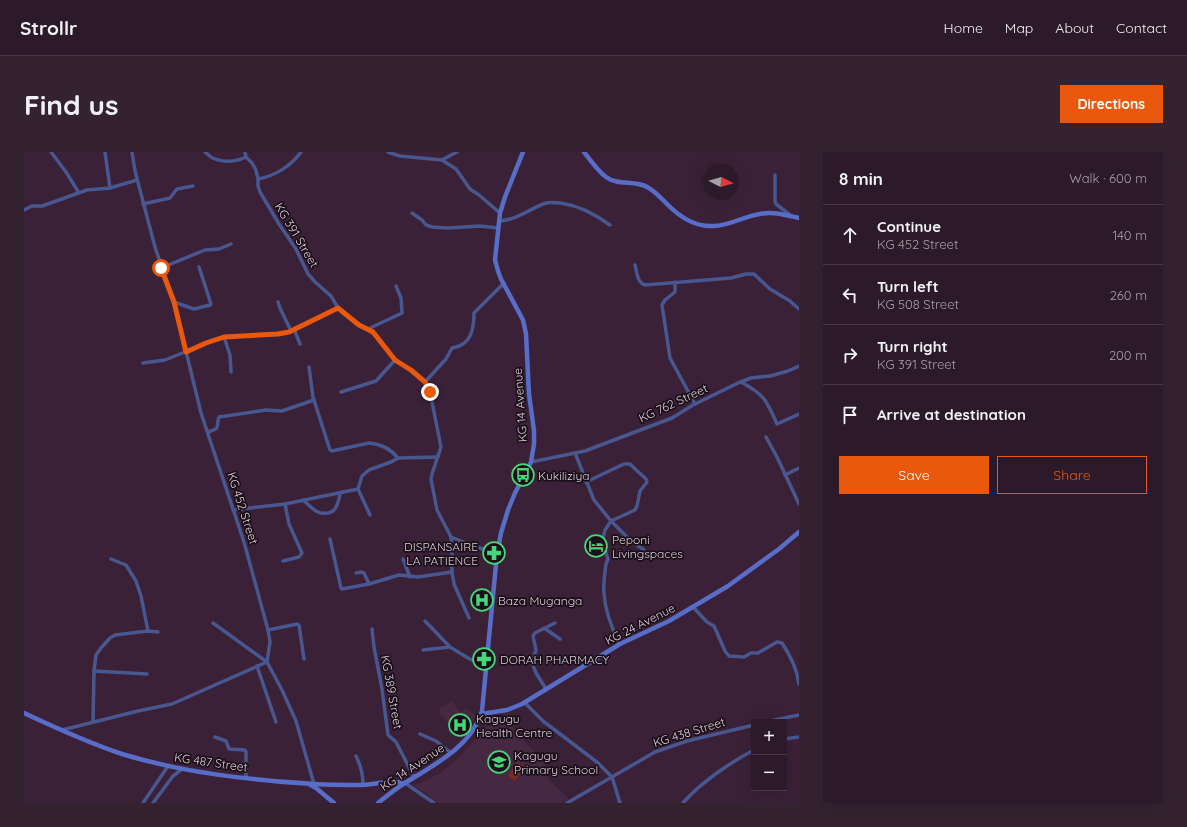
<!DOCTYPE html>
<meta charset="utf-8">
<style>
body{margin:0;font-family:Quicksand,sans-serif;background:#342231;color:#f1f3f6}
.controls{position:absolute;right:12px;bottom:12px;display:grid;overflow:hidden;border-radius:0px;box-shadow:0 4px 16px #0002}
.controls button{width:36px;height:36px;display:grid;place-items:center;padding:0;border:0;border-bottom:1px solid #483846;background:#2c1929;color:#f1f3f6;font:20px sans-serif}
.compass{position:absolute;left:679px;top:12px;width:36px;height:36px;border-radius:50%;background:#2c1929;box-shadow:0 4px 16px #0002;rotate:96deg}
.stop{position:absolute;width:12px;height:12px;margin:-9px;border:3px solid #ea580c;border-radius:50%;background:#fff}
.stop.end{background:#ea580c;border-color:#fff;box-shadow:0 1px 4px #0008}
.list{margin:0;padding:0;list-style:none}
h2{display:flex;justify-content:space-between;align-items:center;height:52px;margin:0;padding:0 16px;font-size:17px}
h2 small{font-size:13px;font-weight:400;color:#a6a0a8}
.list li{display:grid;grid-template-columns:26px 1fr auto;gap:12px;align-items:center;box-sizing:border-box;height:60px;padding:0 16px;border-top:1px solid #483846}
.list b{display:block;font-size:15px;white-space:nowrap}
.list p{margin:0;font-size:13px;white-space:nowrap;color:#a6a0a8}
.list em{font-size:13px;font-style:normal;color:#a6a0a8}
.actions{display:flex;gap:8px;padding:12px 16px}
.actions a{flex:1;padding:9px 0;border:1px solid #ea580c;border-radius:0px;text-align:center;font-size:14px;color:#ea580c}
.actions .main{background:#ea580c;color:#fff}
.icon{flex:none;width:22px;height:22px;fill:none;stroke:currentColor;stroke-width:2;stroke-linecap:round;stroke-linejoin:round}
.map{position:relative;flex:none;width:775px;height:651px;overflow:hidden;border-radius:0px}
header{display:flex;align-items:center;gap:24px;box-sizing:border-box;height:56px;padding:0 20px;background:#2c1929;border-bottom:1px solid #483846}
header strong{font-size:19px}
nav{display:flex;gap:22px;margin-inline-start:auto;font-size:14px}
.intro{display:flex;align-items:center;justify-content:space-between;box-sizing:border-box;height:96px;padding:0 24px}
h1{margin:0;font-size:28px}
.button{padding:10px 18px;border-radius:0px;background:#ea580c;color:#fff;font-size:14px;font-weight:700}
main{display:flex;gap:24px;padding:0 24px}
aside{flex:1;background:#2c1929;border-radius:0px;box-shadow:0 4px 16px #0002}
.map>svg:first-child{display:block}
.built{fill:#472843}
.green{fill:#792c1f}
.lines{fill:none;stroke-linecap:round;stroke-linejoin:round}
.street{stroke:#485790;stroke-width:3.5}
.secondary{stroke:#586dc8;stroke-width:4.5}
.route{stroke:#ea580c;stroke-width:5}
.labels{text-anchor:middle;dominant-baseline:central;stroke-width:3.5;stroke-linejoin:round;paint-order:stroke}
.street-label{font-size:12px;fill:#dcccd9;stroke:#1b0f19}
.poi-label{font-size:12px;fill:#dcccd9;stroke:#1b0f19;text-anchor:start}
</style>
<header>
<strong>Strollr</strong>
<nav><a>Home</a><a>Map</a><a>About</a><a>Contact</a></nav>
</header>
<div class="intro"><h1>Find us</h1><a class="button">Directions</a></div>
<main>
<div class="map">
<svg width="775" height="651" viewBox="0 0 775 651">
<rect width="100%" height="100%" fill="#3a2137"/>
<!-- built -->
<g class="built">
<polygon points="428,549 435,559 438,560 442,556 452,564 437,582 416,563 415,557"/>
<polygon points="482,568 524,615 519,622 545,647 537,651 414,651 403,642 390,634 415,622 427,613 444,596 458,577 467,573"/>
</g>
<!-- green -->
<polygon class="green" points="494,610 501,615 491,629 484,624"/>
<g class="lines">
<!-- street -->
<g class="street">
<polyline points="27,0 42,20 55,41"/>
<polyline points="81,0 86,36"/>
<path d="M 181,0 C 184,2 186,5 189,6 C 199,11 212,10 222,5"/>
<polyline points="221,0 222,5 228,11 232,18 234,27 234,34 236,40 255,72 272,97 284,122 291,130 307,144 314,156 335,173 349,181 371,208 387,219 401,230 406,240 417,295 408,322 407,327 413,358 427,385 442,391 473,402"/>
<polyline points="364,0 376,4 418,8 433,0"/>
<polyline points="418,8 432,17 446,37 455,43 476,61"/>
<polyline points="751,23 751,49 752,52 766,63"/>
<path d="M 234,27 C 251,24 267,14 277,0"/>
<polyline points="119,52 146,46 153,37 169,34"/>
<polyline points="0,58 8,54 18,54 63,38 86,36 113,28"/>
<polyline points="388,61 398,68 402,73 408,75 423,76 456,74 474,76"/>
<path d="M 475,69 C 493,68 505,57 522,51 C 527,50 532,51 537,51 C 556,54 571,62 586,73"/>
<path d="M 611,113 C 613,120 613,131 621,133 L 707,126 L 722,122 L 730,122 L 746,137 L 766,149 L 775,157"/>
<polyline points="137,116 181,98 195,97 207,92"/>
<polyline points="651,130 651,140 641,148 638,153 646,206 671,252"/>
<polyline points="150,150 170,157 186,153 187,152 175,115"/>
<polyline points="254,150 256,156 267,179"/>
<polyline points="270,177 276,192"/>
<polyline points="344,177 378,161 377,146 372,134"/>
<polyline points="200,185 206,203 207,220"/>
<polyline points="119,211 141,208 161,200 182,191 200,185 254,182 265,180 314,156"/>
<path d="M 285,215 L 289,245 L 306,298 L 308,299 L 345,291 C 356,292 367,297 374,306"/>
<path d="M 401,230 L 422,207 L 428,196 C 431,195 434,195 437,193 C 448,188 450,172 450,161 L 480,131"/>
<path d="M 717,230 C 741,243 742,248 753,272 L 775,262"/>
<polyline points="317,240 352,229 371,208"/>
<path d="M 184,280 C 198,275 191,277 195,265 L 242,258 L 258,259 L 290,248"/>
<polyline points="742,285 753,305 775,352"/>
<path d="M 551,301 L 570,348 L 587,369 L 581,378 L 578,390 L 584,407 L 582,412 C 581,421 579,431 580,441 C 581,458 588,477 596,492"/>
<polyline points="507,310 561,299 648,266 669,253 714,231 727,226 746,224 764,219 775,214"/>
<polyline points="761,323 775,316"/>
<polyline points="562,330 600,312 606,312 608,314 622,327 623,330 616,339 613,354 611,358 587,369 605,387 620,398"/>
<polyline points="334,337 346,363"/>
<path d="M 279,348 C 284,352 289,358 294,360 C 297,362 300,361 304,361 C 313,360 315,349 316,341"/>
<polyline points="209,358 261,352 334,337 338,324 345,318 367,310 374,306 414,305"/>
<polyline points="427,385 428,398 428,420 430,432 445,466"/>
<polyline points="306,387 317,436 318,437 345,432 375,423 394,425 428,420"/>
<polyline points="87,407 102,413 112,429 117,444 124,479"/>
<polyline points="379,407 386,425"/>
<polyline points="259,409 275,405 278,401 265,372 261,352"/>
<polyline points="332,421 337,420 340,421 345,432"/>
<path d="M 669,455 L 683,470 L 690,474 L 701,499 L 705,504 L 720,505 L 727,501 L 734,501 L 753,490 L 758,491 C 766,503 773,518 775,532"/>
<polyline points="401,469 426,495 444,506 462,515"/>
<polyline points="189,471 243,510 258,538 272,569 290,632"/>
<polyline points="520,476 536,487"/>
<polyline points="348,477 350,495 358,537 364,583 372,590 390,625"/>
<polyline points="244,478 273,472 275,473 280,507"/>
<polyline points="399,498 426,495"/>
<polyline points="233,514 252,570"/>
<polyline points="70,519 123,522"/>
<polyline points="522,537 512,521 508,511 512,498 509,484 511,481 531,471"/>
<polyline points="501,551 519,569 574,611 588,625 596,651"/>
<polyline points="69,570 70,519 72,503 77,496 86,486 91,483 124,479 134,480"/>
<polyline points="741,570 775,563"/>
<polyline points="38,578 114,559 148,552 243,510 246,490 244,478 220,390 177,261 150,150 131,95 111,19 108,0"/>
<polyline points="396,582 412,589 427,601"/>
<polyline points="191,585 202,589 205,597 221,598 222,600 222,626"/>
<polyline points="760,587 775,585"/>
<path d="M 332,604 C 337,614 339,622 339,633"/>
<polyline points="381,631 410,651"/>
<polyline points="119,651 144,614"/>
<polyline points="129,651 149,624 158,617"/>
<polyline points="543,651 631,600 663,589 730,573"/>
<path d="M 659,651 C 676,631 707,610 730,598"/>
</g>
<!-- secondary -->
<g class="secondary">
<path d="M 560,0 C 567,9 574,19 582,25 C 594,34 611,28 623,35 C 631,39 638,47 644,53 C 656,65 671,75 689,74 C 706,74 720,64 736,62 C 749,59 762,63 775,66"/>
<path d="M 0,561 C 32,576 65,591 98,602 C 160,621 226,628 290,632 C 306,633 322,633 339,633 C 353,632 367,628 381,631"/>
<polyline points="457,562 483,558 498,552 596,492 645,469 704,434 755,397 775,380"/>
<polyline points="285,632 292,636 310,651"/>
<path d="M 354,651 C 363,644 371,637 381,631 C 410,613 448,594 458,559 L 473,402 L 477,381 L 484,358 L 491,341 L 507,310 L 510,292 L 510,279 L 505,242 L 502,182 L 499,168 L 477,127 L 474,119 L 471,108 L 476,61 L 481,45 L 499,0"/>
</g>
</g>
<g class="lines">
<!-- route -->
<polyline class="route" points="137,116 150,150 162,200 182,191 200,185 254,182 265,180 314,156 335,173 349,180 371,208 387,218 401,230 406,240"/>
</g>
<!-- icons -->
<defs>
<g id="bus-ring" transform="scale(1.15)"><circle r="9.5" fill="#1b0f19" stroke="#45d77a" stroke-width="1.5"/><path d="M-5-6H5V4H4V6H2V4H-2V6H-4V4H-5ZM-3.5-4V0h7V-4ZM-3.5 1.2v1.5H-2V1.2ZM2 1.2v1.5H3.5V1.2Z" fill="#45d77a"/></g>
<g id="hotel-ring" transform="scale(1.15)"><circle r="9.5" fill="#1b0f19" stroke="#45d77a" stroke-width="1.5"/><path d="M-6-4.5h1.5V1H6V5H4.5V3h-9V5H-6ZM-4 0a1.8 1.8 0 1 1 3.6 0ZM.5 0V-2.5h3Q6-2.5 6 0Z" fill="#45d77a"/></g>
<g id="pharmacy-ring" transform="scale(1.15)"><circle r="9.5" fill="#1b0f19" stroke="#45d77a" stroke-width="1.5"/><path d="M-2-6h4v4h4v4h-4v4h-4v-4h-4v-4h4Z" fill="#45d77a"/></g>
<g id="hospital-ring" transform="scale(1.15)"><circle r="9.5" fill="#1b0f19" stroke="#45d77a" stroke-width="1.5"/><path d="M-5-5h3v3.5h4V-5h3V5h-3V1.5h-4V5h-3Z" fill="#45d77a"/></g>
<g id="school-ring" transform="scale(1.15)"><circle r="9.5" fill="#1b0f19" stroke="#45d77a" stroke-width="1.5"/><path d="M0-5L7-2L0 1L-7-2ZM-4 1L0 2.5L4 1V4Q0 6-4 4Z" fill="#45d77a"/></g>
</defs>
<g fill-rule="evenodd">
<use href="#bus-ring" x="499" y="323"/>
<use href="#hotel-ring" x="572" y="394"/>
<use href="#pharmacy-ring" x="470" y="401"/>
<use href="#hospital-ring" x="458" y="448"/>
<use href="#pharmacy-ring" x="460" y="507"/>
<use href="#hospital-ring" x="436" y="573"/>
<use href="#school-ring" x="475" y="610"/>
</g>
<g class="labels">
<!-- street labels -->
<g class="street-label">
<text transform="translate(273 83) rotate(59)">KG 391 Street</text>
<text transform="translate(649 251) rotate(-25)">KG 762 Street</text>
<text transform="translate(496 253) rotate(-94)">KG 14 Avenue</text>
<text transform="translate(219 356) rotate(72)">KG 452 Street</text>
<text transform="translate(616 472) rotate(-27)">KG 24 Avenue</text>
<text transform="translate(368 540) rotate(80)">KG 389 Street</text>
<text transform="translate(665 580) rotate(-17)">KG 438 Street</text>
<text transform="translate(187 610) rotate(8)">KG 487 Street</text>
<text transform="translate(388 615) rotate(-34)">KG 14 Avenue</text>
</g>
<!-- poi labels -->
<g class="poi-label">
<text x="514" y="323">Kukiliziya</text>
<text x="588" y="387">Peponi<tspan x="588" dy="14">Livingspaces</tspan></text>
<text x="454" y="394" text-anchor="end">DISPANSAIRE<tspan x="454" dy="14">LA PATIENCE</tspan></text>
<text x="474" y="448">Baza Muganga</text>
<text x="476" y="507">DORAH PHARMACY</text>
<text x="452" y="566">Kagugu<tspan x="452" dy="14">Health Centre</tspan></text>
<text x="490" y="603">Kagugu<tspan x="490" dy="14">Primary School</tspan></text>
</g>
</g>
</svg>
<div class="controls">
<button>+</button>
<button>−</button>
</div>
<svg class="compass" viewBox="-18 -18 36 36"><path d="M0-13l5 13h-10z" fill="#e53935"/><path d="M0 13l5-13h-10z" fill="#a6a0a8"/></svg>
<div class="stop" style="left:137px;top:116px"></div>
<div class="stop end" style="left:406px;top:240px"></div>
</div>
<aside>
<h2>8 min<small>Walk · 600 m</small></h2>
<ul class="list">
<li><svg class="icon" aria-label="ahead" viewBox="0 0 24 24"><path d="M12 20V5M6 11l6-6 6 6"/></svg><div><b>Continue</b><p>KG 452 Street</p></div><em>140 m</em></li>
<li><svg class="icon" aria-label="left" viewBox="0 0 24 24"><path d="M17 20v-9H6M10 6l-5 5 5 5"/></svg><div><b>Turn left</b><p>KG 508 Street</p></div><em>260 m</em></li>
<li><svg class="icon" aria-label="right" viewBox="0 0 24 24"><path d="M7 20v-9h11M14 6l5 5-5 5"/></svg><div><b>Turn right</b><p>KG 391 Street</p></div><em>200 m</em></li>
<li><svg class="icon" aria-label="arrive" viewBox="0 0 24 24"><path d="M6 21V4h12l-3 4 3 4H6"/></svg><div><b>Arrive at destination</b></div></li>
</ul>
<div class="actions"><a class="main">Save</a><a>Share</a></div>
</aside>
</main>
